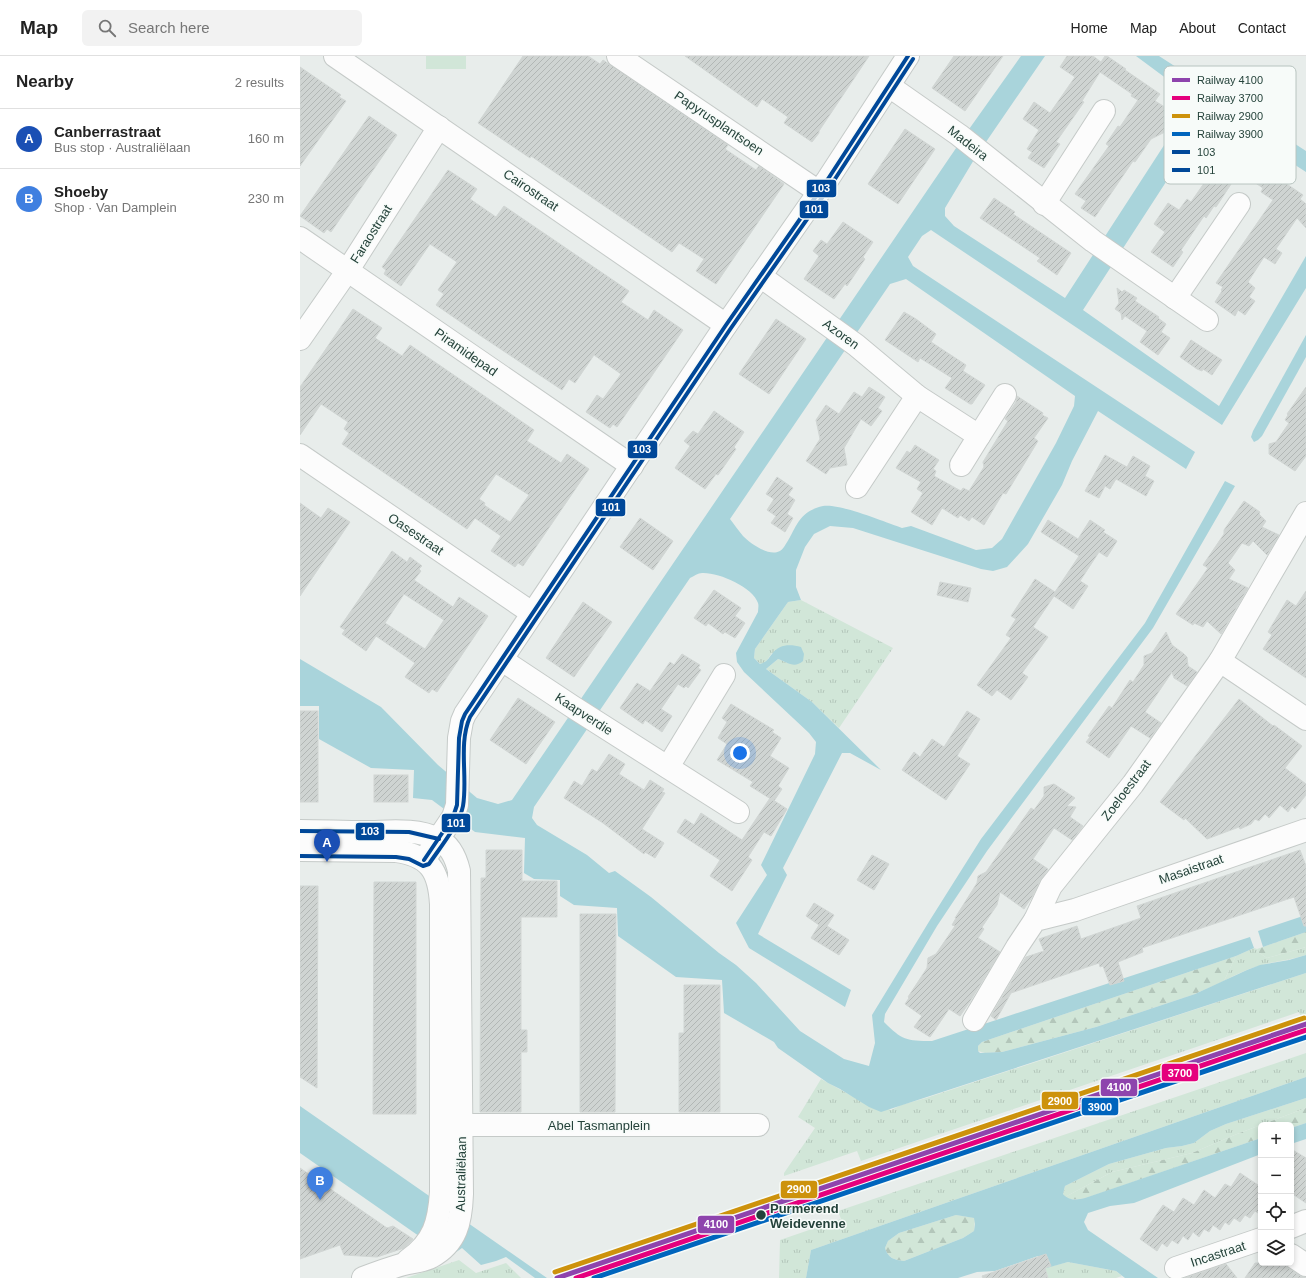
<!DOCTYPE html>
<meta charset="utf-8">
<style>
body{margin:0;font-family:Helvetica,sans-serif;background:#f2f2f2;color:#222}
.controls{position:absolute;right:12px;bottom:12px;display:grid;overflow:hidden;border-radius:6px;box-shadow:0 2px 6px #0003}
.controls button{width:36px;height:36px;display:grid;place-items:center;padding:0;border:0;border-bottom:1px solid #e0e0e0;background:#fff;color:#222;font:20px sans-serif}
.you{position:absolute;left:440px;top:697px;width:14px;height:14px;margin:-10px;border:3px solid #fff;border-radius:50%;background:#1a73e8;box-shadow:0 0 0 6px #1a73e833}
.badge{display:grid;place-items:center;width:26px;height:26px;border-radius:50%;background:#b45309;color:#fff;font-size:13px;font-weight:700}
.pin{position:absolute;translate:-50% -33px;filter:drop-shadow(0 1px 2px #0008)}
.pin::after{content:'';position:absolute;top:21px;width:14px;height:12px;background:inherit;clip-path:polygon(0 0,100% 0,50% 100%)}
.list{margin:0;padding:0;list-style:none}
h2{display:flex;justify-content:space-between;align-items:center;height:52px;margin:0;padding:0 16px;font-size:17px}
h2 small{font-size:13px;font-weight:400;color:#767676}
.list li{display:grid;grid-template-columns:26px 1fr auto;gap:12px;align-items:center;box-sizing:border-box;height:60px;padding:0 16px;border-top:1px solid #e0e0e0}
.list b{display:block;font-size:15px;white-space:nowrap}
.list p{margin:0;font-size:13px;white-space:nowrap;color:#767676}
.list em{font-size:13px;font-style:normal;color:#767676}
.icon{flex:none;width:22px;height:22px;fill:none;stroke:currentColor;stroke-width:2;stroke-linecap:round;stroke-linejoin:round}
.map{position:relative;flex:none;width:1006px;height:1222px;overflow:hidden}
header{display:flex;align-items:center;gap:24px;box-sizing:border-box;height:56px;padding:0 20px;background:#fff;border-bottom:1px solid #e0e0e0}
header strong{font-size:19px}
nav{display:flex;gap:22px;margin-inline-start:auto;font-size:14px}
.search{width:280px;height:36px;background:#f2f2f2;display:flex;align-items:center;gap:10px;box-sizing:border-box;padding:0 14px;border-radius:6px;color:#767676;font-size:15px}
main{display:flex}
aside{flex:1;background:#fff}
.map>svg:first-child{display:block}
.grass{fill:url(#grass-tufts)}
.forest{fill:url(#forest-firs)}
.garden{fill:#d1e6d8}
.water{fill:#a9d4db;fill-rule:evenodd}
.building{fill:url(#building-hatch);stroke:#d1d6d4;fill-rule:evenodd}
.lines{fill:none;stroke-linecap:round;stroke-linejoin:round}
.minor-casing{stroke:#c5cac8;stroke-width:24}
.minor{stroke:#fcfcfc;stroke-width:22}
.bus-1-casing{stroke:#f7fbf9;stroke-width:7}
.bus-2-casing{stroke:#f7fbf9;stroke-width:7}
.bus-1{stroke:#004899;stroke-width:4}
.bus-2{stroke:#004899;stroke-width:4}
.rail-1-casing{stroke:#f7fbf9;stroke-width:8}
.rail-2-casing{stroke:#f7fbf9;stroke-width:8}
.rail-3-casing{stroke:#f7fbf9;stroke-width:8}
.rail-4-casing{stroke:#f7fbf9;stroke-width:8}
.rail-1{stroke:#8e44ad;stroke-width:5}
.rail-2{stroke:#e5007d;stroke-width:5}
.rail-3{stroke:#cd920c;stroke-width:5}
.rail-4{stroke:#0065bd;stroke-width:5}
.stop-dot{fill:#24423a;stroke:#f7fbf9;stroke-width:1.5}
.labels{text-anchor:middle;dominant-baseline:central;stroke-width:3;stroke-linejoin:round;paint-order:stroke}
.street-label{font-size:13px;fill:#24423a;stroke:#f7fbf9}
.stop-label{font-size:13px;font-weight:bold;fill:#24423a;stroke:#f7fbf9;text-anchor:start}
.key{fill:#f7fbf9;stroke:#b8c4c0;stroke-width:1}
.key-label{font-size:11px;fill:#24423a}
.line-badge{stroke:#f7fbf9;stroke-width:1.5}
.badge-label{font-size:11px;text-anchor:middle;font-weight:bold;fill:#fff}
</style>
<header>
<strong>Map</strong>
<div class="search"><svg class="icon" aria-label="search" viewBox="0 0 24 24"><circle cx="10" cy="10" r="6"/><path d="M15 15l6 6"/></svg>Search here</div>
<nav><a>Home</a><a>Map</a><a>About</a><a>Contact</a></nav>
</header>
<main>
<aside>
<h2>Nearby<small>2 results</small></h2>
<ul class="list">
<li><span class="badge" style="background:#1a4fb4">A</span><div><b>Canberrastraat</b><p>Bus stop · Australiëlaan</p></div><em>160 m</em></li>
<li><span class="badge" style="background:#3f7fe0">B</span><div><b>Shoeby</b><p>Shop · Van Damplein</p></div><em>230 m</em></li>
</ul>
</aside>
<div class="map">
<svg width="1006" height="1222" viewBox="0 0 1006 1222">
<defs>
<pattern id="grass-tufts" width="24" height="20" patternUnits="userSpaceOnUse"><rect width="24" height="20" fill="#d1e6d8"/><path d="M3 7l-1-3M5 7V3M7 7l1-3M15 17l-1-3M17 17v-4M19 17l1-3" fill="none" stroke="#b3c6ba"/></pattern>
<pattern id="forest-firs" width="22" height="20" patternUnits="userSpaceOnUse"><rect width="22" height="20" fill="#d1e6d8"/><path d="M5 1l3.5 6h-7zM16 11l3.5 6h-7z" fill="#b3c6ba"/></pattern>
<pattern id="building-hatch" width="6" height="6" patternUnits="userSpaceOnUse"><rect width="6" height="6" fill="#cfd4d2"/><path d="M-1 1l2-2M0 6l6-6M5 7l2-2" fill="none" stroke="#b2b7b5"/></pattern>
</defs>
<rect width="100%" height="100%" fill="#e8edeb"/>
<!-- grass -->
<g class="grass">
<polygon points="501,544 593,592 539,672 512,646 466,613 478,603 490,608 472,597 465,607 460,608 454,602 455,593 488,546"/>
<path d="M 1006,891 L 1006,899 C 991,904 974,905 959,910 C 947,913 935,919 924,925 L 936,900 L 954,892 L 957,893 L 958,896 L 967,902 Z"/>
<polygon points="1006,917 1006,961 1002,963 999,956 561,1105 557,1095 484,1120 484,1117 515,1072 498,1061 521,1023 550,1039 591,1054 601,1049 626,1042"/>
<polygon points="1006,997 1006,1021 511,1194 506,1222 479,1222 480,1184 541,1163 538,1155"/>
<polygon points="1006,1042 1006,1052 937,1078 892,1097 812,1116 765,1141 763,1138 765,1130 809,1108 866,1092 882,1090 894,1087 910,1075 926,1068"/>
<polygon points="159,1204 176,1217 206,1207 221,1222 106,1222"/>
<polygon points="768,1206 816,1215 822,1220 816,1222 745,1222 744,1221 748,1220 745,1212"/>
</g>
<!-- forest -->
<g class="forest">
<polygon points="1006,876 1006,891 967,902 958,896 957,893"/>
<polygon points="936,900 924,925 895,938 796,971 702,996 685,997 678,995 678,990 682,986"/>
<path d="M 1006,1052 L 1006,1067 L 991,1072 L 991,1069 L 961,1069 L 961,1082 L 786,1142 C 778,1143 772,1145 765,1141 L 812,1116 L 892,1097 L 937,1078 Z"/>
<path d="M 656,1159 L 675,1162 L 674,1175 L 663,1182 L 604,1205 C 594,1204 588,1202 585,1192 L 588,1185 L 599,1177 Z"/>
</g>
<!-- garden -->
<rect class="garden" x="126" y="0" width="40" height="13"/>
<!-- water -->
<g class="water">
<path d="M 721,0 L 745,0 L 675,102 L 645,152 L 645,160 L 654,170 L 765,242 L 894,43 L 836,0 L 859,0 L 1006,95 L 1006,116 L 912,55 L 783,254 L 919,350 L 1006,200 L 1006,232 L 922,369 L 631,174 L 622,180 L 608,201 L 613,210 L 895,396 L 886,413 L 798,355 L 772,405 L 762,429 L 728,488 L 707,511 L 693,515 L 681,513 L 553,472 L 530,470 L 514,478 L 505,491 L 496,514 L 496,531 L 501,544 L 488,546 L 455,593 L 454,602 L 460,608 C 467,606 468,603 472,598 C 479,588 490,588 501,591 L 504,598 L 503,605 C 494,613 487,606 478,603 L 466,613 L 512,646 L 581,714 L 550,697 L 542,697 L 483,812 L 487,819 L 458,878 L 551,934 L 545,951 L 449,892 L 436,867 L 467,819 L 461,809 L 515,698 L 516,686 L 509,677 L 444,616 L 437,606 L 436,597 L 458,556 C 458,553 459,550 458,547 C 453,531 418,516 402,517 C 398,517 394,520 390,522 L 234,751 L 232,762 L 237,769 L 287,799 L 309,817 L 315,815 L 351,841 L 419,897 L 436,909 L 456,927 L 500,975 L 544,1003 L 569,1010 L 575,987 L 572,959 L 630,864 L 681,783 L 845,567 L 925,425 L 935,430 L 853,572 L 687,795 L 637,870 L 585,958 L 584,966 C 602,984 606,985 632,985 L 950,881 L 954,892 L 936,900 L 682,986 L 678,990 L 678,995 L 680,997 L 702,996 L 796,971 L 895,938 L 947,914 L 960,909 L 989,904 L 1006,899 L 1006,917 L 581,1056 L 569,1051 L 540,1033 L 528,1027 L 478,992 L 474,986 L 424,957 L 422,924 L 376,921 L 318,880 L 317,852 L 274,849 L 260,840 L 260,824 L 234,823 L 224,817 L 225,782 L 175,776 L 132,744 L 113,742 L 114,714 L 71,712 L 19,683 L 19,650 L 0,650 L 0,603 L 81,651 L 138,709 L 177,742 L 198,748 L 212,744 L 667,76 ZM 606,223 L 775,340 L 774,350 L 756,387 L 702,483 L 692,492 L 676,494 L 611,470 L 602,472 C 585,466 539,447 523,450 C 497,456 497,472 484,491 C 475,505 452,489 443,480 C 438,474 434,468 430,463 L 590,228 Z"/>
<polygon points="1006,279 1006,301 962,380 958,384 954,386 951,381 953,375"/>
<polygon points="1006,859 1006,876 963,891 958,875"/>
<path d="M 1006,1021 L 1006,1042 L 926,1068 L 910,1075 L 894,1087 L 882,1090 L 866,1092 L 809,1108 L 765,1130 L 763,1138 C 769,1145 777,1144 785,1142 L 961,1082 L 961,1098 L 834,1147 L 810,1150 L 788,1157 L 784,1166 L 788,1174 L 858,1222 L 825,1222 L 816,1215 L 768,1206 L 743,1213 L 738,1200 L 695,1215 L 677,1216 L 658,1222 L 506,1222 L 511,1194 ZM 656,1159 L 674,1162 L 675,1168 L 674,1175 L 663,1182 L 604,1205 C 594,1204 588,1202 585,1192 L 588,1185 L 599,1177 Z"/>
<polygon points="0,1050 247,1222 235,1222 206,1201 196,1205 181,1209 162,1192 149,1201 0,1097"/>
<polygon points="1006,1067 1006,1083 991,1088 991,1072"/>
</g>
<!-- building -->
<g class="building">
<polygon points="223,0 288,0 300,8 303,4 428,89 425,93 456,114 459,110 484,128 416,228 396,215 404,203 379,187 372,196 231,100 230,102 178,67"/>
<polygon points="385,0 569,0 519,75 519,77 512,86 484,67 488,61 462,43 457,51"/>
<polygon points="654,0 703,0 665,55 632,32"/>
<polygon points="767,0 793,0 801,6 805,0 807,0 826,13 825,14 860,38 855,45 868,53 865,56 881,68 851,83 835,106 833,105 795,161 781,152 786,145 775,138 809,90 806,88 818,70 820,71 838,44 831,40 832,38 800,16 782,45 784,46 756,86 760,88 744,112 728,102 732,96 727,93 739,74 723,63 734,46 750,57 775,21 760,11"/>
<polygon points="0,11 41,39 39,41 46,45 0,110"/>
<polygon points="69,60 97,79 31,176 27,173 24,177 0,160"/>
<polygon points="605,73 635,93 598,148 568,128"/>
<polygon points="926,87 1003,139 1000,143 1006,148 1006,172 997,162 976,193 982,197 975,208 964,201 948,226 955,232 949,241 955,245 945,259 938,254 935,260 915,246 922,235 921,234 923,231 916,227 973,144 961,136 963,132 939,116 916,151 914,150 906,162 904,160 881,194 883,196 873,211 851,196 865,176 854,168 868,147 879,154 887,143 891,146 916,110 912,107"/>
<polygon points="148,114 177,133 170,143 196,161 204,150 329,235 321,246 348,264 354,254 383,274 317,371 313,368 310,372 286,356 297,339 303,343 321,318 294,299 275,327 269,323 262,334 181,280 136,249 144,238 138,234 157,206 130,188 101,230 84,218 86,214 82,211"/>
<polygon points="694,142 715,156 713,158 771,197 757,219 737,205 740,202 680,162"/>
<polygon points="543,166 573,186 563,201 565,203 547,230 545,228 534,243 504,223 519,200 513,195 521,184 527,188"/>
<polygon points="817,232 822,236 824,234 837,242 835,245 859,261 858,262 866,268 861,276 870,282 858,299 840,286 847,275 825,260 822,264 821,257 815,253 819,247"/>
<path d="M 53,253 L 82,272 L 75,282 L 102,300 L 110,289 L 234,374 L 227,385 L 261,407 L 267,398 L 289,413 L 223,510 L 218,507 L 215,511 L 191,495 L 201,480 L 175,462 L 167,473 L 42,388 L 49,377 L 44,373 L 48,366 L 21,348 L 0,379 L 0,331 ZM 196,418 L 229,439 L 210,466 L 184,449 L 185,447 L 179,443 Z"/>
<polygon points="604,256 616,263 636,278 631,286 666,309 663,315 685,329 672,348 670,348 645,332 652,322 620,302 618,306 585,284"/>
<polygon points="476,263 506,283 469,338 439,318"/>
<polygon points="891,284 922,304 912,319 903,313 902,315 897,313 880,301"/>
<polygon points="569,331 585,341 578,352 582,355 571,370 561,363 544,392 547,409 530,412 526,418 506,405 520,383 516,364 526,349 539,358 554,336 562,341"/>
<polygon points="1006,331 1006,400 995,415 969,398 969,388 976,386 989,367 985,364 988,359 987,358"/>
<polygon points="717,340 743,357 742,359 748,362 734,382 738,385 706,438 703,437 684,469 672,461 669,465 660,459 658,462 642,452 632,469 611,456 623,437 617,433 621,426 596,412 607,395 610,397 615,389 639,404 633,413 636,415 634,420 661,435 663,432 669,435 684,411 683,406 708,365 705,363 716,346"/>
<polygon points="414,355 444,376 434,391 436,393 418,419 416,418 405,433 375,412 390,390 384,385 393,375 398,378"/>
<polygon points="805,399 827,411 833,400 850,410 845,420 854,425 846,440 816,423 810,433 805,430 799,442 785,435"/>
<polygon points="477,421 493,432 488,439 495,444 487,458 493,462 485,476 471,467 476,460 467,454 474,443 466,438"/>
<polygon points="944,445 960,456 959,458 966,465 962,471 979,479 967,499 953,485 949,490 942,487 928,507 935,514 929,523 948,532 921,578 907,565 903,571 894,567 893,569 876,558 908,512 903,509 924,478 924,474"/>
<polygon points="0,447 21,462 28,452 50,466 0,540"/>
<polygon points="340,462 373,485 353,514 320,491"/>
<polygon points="748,464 778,483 790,464 805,474 803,476 817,485 807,501 799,496 780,525 788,530 773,553 754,540 733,571 748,581 722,617 728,621 711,644 697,634 692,640 677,629 711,582 706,579 716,563 711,560 735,523 755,536 779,500 741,476"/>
<path d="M 92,495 L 107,506 L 110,501 L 122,510 L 119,513 L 121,515 L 114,524 L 153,551 L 159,541 L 188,560 L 137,636 L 132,633 L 129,637 L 105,621 L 115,607 L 76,580 L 66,595 L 42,578 L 45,574 L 40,571 ZM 104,538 L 144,564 L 125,593 L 85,567 Z"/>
<polygon points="640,526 671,532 668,546 637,539"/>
<polygon points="414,534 441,552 435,560 445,567 435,582 425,576 423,578 408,567 406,570 394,562"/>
<polygon points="1006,535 1006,622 963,593 972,579 968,576 987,544 996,550"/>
<polygon points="283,546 312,566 274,621 246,602"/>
<polygon points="866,576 872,589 884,598 887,601 888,610 897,616 887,630 874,622 872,616 845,656 861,667 850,682 831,670 809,702 786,686 790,681 788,680 809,650 812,652 830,624 833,626 844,609 844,600 852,597"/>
<polygon points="382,598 400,609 398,612 401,614 388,632 386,630 384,632 378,628 361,653 372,660 362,676 345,664 343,668 320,652 337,627 350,635 370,606 374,609"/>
<polygon points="218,642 255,666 226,708 190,684"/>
<polygon points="939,643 973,670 974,669 1002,690 985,712 1006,728 1006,739 995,753 992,750 988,756 980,749 969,762 965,758 959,765 955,763 951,768 940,773 939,771 907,783 885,762 884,764 860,746"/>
<polygon points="431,648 474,674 472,676 481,682 470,700 489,712 478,730 482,733 474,745 450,730 453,726 417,704 427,688 418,682 427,666 422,662"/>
<rect x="0" y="655" width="18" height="91"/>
<polygon points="667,655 680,663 657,700 670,708 646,744 602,714 614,696 620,701 632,683 644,691"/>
<polygon points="309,698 325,708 319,718 344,734 350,724 364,733 362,736 365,737 342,773 364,787 355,802 345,796 344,798 303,767 264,742 274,725 282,730 292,713 297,716"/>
<rect x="74" y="719" width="34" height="27"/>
<polygon points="754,728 775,742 767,750 776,751 770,761 783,770 772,784 754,772 733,803 748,813 740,825 732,841 724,853 700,836 697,849 682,871 684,873 678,882 700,896 669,947 660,960 649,953 630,981 614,971 622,960 605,948 609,942 608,941 627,912 628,902 636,898 655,870 652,869 656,862 655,862 677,827 678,820 686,816 731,752 734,754 744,740 744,731"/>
<polygon points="470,742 487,753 471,780 464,776 448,801 452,804 432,835 410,820 420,804 377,776 385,763 394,769 401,757 442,784"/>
<polygon points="186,794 222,794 222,825 257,825 257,861 221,861 221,974 227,974 227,996 221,996 221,1056 180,1056 181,822 186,822"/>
<polygon points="1000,794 1006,810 1006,870 1004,870 994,841 842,892 843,896 818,906 824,925 810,929 803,910 800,911 799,907 711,937 696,964 691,960 726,901 744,895 739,883 777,870 781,883 841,862 837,850"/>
<polygon points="572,799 589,808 574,834 557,824"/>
<polygon points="74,826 116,826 116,1058 73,1058"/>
<polygon points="0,830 18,830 17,1032 0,1021"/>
<polygon points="514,847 534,859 527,870 549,884 539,899 511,882 519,869 506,860"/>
<polygon points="280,858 316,858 315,1056 280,1056"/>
<polygon points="384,929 420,929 420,1056 379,1056 379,977 384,977"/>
<polygon points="991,1093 1006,1102 1006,1147 991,1137"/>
<polygon points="0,1112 87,1172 93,1170 113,1183 104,1192 77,1201 44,1199 40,1189 0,1203"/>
<polygon points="940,1117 961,1131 961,1159 955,1155 950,1162 945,1159 940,1166 934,1162 929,1169 925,1166 920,1174 913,1169 909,1176 904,1173 899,1181 893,1176 888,1184 883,1180 878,1188 872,1184 867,1191 862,1187 857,1195 840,1183 863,1149 874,1156 883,1142 894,1149 904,1134 915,1142 925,1128 931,1131"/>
<polygon points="746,1198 751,1210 745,1212 748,1222 683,1222 682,1220"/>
<polygon points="955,1207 982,1207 999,1219 1006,1222 945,1222"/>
<polygon points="926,1208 937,1222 885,1222"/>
</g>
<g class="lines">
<!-- minor casing -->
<g class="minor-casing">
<g id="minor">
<polyline points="35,0 426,269"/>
<polyline points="318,0 519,136"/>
<polyline points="589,30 659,79 793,185 907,264"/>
<polyline points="744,148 804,55"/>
<polyline points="0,182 332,410"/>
<polyline points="460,220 556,289 617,340 679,380 705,339"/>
<polyline points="875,242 939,148"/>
<polyline points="0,283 48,214 139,71"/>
<polyline points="0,399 232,557"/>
<polyline points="661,409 679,380"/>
<polyline points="557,431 617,340"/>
<polyline points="202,604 273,651 438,756"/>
<polyline points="920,605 1006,663"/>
<polyline points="368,711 424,619"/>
<path d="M 0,775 C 22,775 43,776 65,776 C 88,776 116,772 138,783 C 150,789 156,802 159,815 L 162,1138 C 161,1165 157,1187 131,1201 C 124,1205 113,1206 104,1208 C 90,1212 76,1217 63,1222"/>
<path d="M 0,794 L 96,795 C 130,800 139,815 141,848 L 141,1136 C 139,1166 134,1186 108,1204"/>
<polyline points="124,804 153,761 157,749 159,682 162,665 165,658 426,269 528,123 608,0"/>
<polyline points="735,864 751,830 833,728 920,605 1006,457"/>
<polyline points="674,964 717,891 735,864 775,854 1006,774"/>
<polyline points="148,1069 458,1069"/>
<polyline points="991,1171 1006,1165"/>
<polyline points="991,1199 1006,1209"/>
<polyline points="876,1212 961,1183"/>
</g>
</g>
<!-- minor -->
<use href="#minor" class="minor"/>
<!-- bus-1 casing -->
<g class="bus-1-casing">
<g id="bus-1">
<polyline points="0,775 109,776 139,783"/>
<polyline points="124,804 153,761 157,749 159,682 162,665 165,658 426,269 528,123 608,0"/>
</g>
</g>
<!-- bus-2 casing -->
<g class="bus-2-casing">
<path id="bus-2" d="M 0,800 L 96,801 L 109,803 L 123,810 L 129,808 C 139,793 160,767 163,750 C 168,721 158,688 170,661 L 431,272 L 533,126 L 613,3"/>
</g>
<!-- bus-1 -->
<use href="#bus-1" class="bus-1"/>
<!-- bus-2 -->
<use href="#bus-2" class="bus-2"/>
<!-- rail-1 casing -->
<g class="rail-1-casing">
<polyline id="rail-1" points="257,1222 1006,968"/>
</g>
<!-- rail-2 casing -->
<g class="rail-2-casing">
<polyline id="rail-2" points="276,1222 1006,974"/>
</g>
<!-- rail-3 casing -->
<g class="rail-3-casing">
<polyline id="rail-3" points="255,1216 1004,962"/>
</g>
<!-- rail-4 casing -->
<g class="rail-4-casing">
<polyline id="rail-4" points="294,1222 1006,981"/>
</g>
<!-- rail-1 -->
<use href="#rail-1" class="rail-1"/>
<!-- rail-2 -->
<use href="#rail-2" class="rail-2"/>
<!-- rail-3 -->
<use href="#rail-3" class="rail-3"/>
<!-- rail-4 -->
<use href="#rail-4" class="rail-4"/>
</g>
<!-- markers -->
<circle class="stop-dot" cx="461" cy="1159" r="5.5"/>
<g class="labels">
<!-- street labels -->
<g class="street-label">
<text transform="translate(419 67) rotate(34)">Papyrusplantsoen</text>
<text transform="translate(668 87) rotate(38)">Madeira</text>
<text transform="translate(231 134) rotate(34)">Cairostraat</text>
<text transform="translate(71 178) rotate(-58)">Faraostraat</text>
<text transform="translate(541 278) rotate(36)">Azoren</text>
<text transform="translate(166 296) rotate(35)">Piramidepad</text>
<text transform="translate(116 478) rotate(34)">Oasestraat</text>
<text transform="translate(284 658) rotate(33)">Kaapverdie</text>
<text transform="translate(826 734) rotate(-53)">Zoeloestraat</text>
<text transform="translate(891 813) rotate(-19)">Masaistraat</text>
<text x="299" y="1069">Abel Tasmanplein</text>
<text transform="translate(161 1118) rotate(-89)">Australiëlaan</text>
<text transform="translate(918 1198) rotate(-18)">Incastraat</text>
</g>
<!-- stop labels -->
<g class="stop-label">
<text x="470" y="1152">Purmerend<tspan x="470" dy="15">Weidevenne</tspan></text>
</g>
</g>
<!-- legend -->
<rect x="864" y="10" width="132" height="118" rx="6" class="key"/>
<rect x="872" y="22" width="18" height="4" fill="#8e44ad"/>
<rect x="872" y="40" width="18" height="4" fill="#e5007d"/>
<rect x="872" y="58" width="18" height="4" fill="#cd920c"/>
<rect x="872" y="76" width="18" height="4" fill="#0065bd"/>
<rect x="872" y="94" width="18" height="4" fill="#004899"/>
<rect x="872" y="112" width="18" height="4" fill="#004899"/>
<g class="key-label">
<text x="897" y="28">Railway 4100</text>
<text x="897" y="46">Railway 3700</text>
<text x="897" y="64">Railway 2900</text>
<text x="897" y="82">Railway 3900</text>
<text x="897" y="100">103</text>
<text x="897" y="118">101</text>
</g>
<g class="line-badge">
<rect x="506" y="123" width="31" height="19" rx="4" fill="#004899"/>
<rect x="499" y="144" width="30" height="19" rx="4" fill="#004899"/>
<rect x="327" y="384" width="31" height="19" rx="4" fill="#004899"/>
<rect x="295" y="442" width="31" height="19" rx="4" fill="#004899"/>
<rect x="141" y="757" width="30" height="20" rx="4" fill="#004899"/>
<rect x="55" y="766" width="30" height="19" rx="4" fill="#004899"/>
<rect x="861" y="1007" width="38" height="19" rx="4" fill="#e5007d"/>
<rect x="800" y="1022" width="38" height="19" rx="4" fill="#8e44ad"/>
<rect x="741" y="1035" width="38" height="19" rx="4" fill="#cd920c"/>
<rect x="781" y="1041" width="38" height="19" rx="4" fill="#0065bd"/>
<rect x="480" y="1124" width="38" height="19" rx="4" fill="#cd920c"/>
<rect x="397" y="1159" width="38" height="19" rx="4" fill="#8e44ad"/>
</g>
<g class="badge-label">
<text x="521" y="136">103</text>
<text x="514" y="157">101</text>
<text x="342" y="397">103</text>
<text x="311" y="455">101</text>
<text x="156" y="771">101</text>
<text x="70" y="779">103</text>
<text x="880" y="1021">3700</text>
<text x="819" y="1035">4100</text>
<text x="760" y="1049">2900</text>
<text x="800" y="1055">3900</text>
<text x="499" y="1137">2900</text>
<text x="416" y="1172">4100</text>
</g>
</svg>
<div class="controls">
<button>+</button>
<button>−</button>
<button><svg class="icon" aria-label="locate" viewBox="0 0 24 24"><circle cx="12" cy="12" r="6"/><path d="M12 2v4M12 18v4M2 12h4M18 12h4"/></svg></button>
<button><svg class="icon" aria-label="layers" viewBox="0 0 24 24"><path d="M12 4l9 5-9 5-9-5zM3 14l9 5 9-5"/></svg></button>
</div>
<div class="you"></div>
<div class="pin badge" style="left:27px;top:806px;background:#1a4fb4">A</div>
<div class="pin badge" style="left:20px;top:1144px;background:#3f7fe0">B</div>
</div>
</main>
